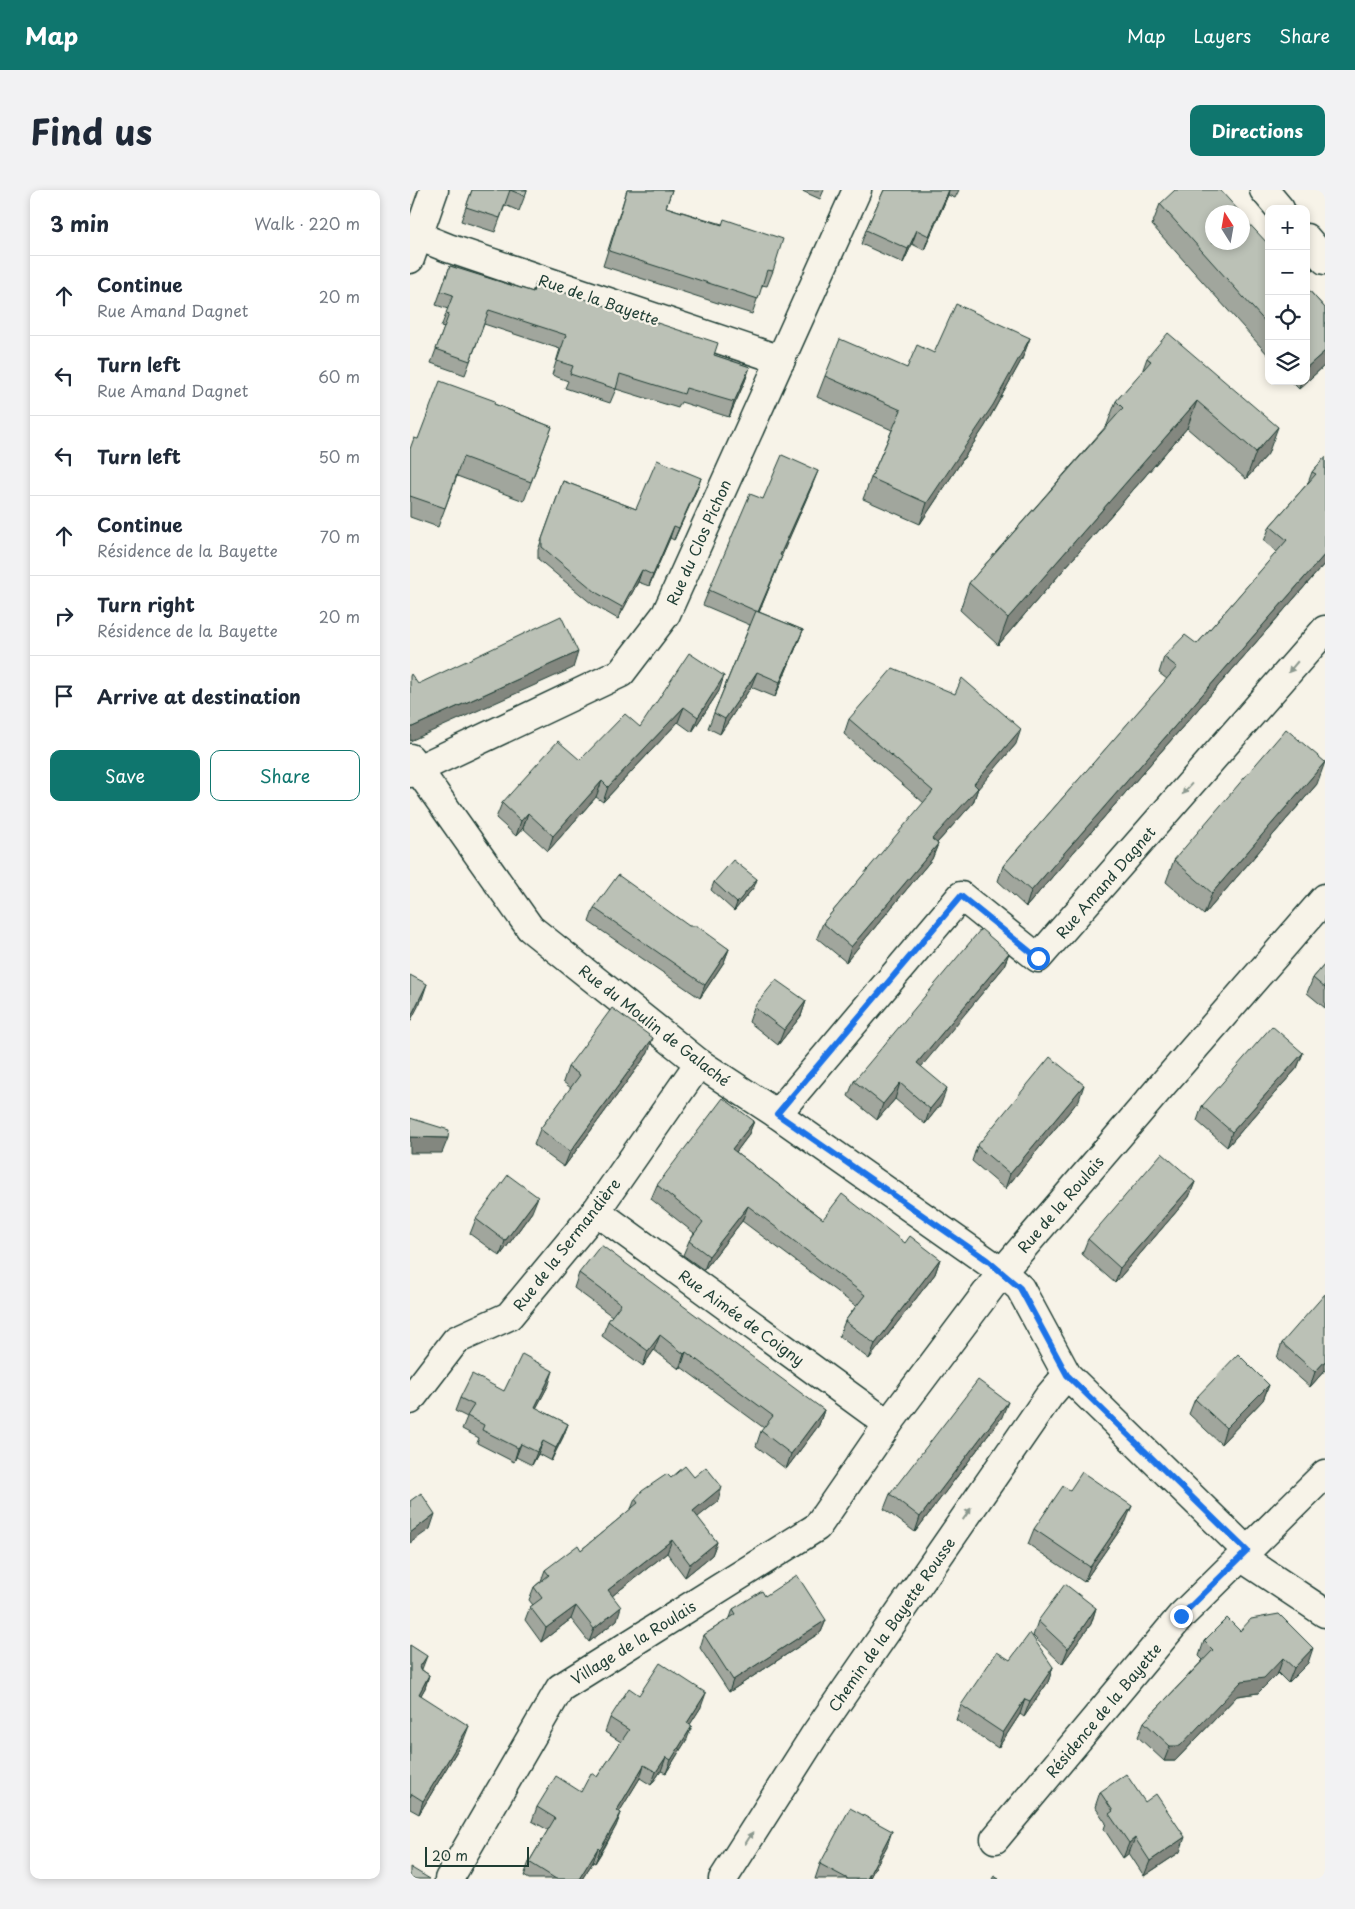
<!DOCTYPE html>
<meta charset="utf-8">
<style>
body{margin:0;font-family:"Playpen Sans",sans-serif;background:#f2f2f3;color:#1f2937}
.controls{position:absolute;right:15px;top:15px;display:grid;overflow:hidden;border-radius:10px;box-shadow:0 2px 8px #0003}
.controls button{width:45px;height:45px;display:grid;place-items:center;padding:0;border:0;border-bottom:1px solid #e0e1e3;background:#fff;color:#1f2937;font:25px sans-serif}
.compass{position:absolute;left:795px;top:15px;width:45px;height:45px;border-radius:50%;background:#fff;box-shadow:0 2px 8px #0003;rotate:349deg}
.scale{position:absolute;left:15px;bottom:12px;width:104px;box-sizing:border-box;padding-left:5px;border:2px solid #1f3d34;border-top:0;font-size:14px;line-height:18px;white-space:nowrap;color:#1f3d34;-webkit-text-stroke:4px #f7f3e8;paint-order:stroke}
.stop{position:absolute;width:15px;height:15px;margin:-11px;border:4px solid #1a73e8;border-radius:50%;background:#fff}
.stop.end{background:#1a73e8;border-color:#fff;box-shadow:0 1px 5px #0008}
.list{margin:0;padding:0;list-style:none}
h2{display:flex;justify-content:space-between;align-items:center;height:65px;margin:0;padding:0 20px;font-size:21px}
h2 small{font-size:16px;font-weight:400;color:#747a83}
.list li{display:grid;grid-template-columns:32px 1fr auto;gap:15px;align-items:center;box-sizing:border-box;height:80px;padding:0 20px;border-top:1px solid #e0e1e3}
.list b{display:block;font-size:19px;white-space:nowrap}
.list p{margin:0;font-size:16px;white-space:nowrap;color:#747a83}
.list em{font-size:16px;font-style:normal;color:#747a83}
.actions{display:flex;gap:10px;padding:15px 20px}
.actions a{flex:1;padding:11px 0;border:1px solid #0f766e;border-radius:10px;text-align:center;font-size:18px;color:#0f766e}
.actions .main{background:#0f766e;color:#fff}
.icon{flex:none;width:28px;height:28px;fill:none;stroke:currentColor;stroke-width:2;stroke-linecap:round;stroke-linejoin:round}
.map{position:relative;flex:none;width:915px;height:1689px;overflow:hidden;border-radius:10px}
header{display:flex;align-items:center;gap:30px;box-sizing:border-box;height:70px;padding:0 25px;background:#0f766e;color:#fff}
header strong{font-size:24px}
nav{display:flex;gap:28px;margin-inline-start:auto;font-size:18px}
.intro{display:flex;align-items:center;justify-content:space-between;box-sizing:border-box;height:120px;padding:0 30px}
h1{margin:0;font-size:35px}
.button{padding:12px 22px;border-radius:10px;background:#0f766e;color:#fff;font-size:18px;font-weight:700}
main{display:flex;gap:30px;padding:0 30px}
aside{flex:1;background:#fff;border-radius:10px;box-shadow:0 2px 8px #0003}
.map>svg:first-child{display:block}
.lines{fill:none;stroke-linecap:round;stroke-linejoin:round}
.minor-casing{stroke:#1f3d34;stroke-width:31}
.major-casing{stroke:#1f3d34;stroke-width:31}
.minor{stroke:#f7f3e8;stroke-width:28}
.major{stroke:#f7f3e8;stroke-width:28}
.wall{fill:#a1a69d;stroke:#1f3d34}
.shaded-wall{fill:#83877f;stroke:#1f3d34}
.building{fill:#bbc1b6;stroke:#1f3d34}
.oneway{fill:#8b988e}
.route{stroke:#1a73e8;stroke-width:6}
.labels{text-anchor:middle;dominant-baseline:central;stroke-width:4.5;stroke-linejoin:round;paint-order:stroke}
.street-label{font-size:15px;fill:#1f3d34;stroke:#f7f3e8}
</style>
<header>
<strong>Map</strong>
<nav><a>Map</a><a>Layers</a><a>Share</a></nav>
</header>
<div class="intro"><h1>Find us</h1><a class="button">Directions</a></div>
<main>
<aside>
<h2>3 min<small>Walk · 220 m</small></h2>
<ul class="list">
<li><svg class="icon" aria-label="ahead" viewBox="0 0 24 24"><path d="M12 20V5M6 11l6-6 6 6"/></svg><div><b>Continue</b><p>Rue Amand Dagnet</p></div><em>20 m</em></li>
<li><svg class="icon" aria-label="left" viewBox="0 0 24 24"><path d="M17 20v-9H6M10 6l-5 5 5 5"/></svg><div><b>Turn left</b><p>Rue Amand Dagnet</p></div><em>60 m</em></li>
<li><svg class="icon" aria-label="left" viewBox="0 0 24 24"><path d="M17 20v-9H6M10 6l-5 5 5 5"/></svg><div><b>Turn left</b></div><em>50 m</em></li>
<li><svg class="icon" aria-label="ahead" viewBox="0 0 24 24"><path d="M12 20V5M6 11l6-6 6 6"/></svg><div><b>Continue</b><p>Résidence de la Bayette</p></div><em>70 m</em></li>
<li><svg class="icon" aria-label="right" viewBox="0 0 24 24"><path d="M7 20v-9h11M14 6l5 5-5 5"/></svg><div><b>Turn right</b><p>Résidence de la Bayette</p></div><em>20 m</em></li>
<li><svg class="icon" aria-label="arrive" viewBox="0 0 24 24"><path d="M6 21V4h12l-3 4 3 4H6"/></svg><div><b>Arrive at destination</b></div></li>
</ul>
<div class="actions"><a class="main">Save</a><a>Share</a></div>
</aside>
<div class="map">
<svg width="915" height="1689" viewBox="0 0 915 1689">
<rect width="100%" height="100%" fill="#f7f3e8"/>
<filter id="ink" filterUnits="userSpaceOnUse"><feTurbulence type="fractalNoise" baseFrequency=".02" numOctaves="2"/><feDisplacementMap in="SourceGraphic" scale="10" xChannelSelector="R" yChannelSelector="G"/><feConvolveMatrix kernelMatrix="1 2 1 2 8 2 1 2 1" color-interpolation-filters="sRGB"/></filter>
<g filter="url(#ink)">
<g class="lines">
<!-- minor casing -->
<g class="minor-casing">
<g id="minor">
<polyline points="854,0 870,19"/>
<polyline points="8,46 38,58 371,170"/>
<polyline points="896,48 915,70"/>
<polyline points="0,568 120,738 289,873 367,924 592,1082 610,1098 657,1185 837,1361 771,1426 585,1649"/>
<polyline points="0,583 211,483 256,424 447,0"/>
<polyline points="367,924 551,706 628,768 915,440"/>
<polyline points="186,1021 478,1234"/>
<polyline points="0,1210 46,1150 99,1126 186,1021 289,873"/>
<polyline points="837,1361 915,1284"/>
<polyline points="831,1367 915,1423"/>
<polyline points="39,1689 150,1498 407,1337 478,1234 592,1082 754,893 915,708"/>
<polyline points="313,1689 404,1546 639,1206 657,1185"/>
</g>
</g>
<!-- major casing -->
<g class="major-casing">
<polyline id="major" points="0,69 24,0"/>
</g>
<!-- minor -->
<use href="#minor" class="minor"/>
<!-- major -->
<use href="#major" class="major"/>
</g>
<!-- wall -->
<g class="wall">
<polygon points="62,0 117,0 109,21 95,15 85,42 51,31"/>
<polygon points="217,0 262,0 256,17 312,34 363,81 357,96 352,95 342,124 193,76"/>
<polygon points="390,0 414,0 410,9"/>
<polygon points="474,0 549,0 545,8 538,5 514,60 502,54 493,73 451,54 456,40"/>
<polygon points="750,14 859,55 859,166 742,35"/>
<polygon points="40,76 122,102 126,93 304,165 340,177 335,191 319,227 271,212 268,218 206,199 200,213 155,198 158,191 142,185 150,159 74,134 55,185 21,173 34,138 31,137 38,119 26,115"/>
<polygon points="896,97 915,118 915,175 889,199 881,191 896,191"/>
<polygon points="620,148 612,169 575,236 510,334 453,309 461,288 482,240 407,207 415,186 497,178 524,163"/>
<polygon points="737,168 858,264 836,289 777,238 588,455 550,420 559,393 697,235 706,211 732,182"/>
<polygon points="84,214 142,237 114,311 47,286 28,337 0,327 0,259 8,249"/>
<polygon points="915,267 915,373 616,717 588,691 593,676 757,489 749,483 754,467 787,454 867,362 854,351 860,336 898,293 902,282"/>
<polygon points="291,288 287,299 264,350 260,348 239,396 228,392 208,429 182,414 128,369 128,360 153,291 226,319"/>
<polygon points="402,296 371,366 366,381 349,422 393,440 387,455 365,507 341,497 310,544 298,538 304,523 340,435 293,415 299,400 353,309"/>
<polygon points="309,501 282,542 268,532 193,612 186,607 138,661 113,638 106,646 86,628 92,613 170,570 230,537"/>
<polygon points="439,529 606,554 568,598 563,613 527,653 528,654 522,669 436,772 407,748 413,733 514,613 434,544"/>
<polygon points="907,594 794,725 756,692 764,670"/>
<polygon points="347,689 344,697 324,721 301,700 304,692"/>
<polygon points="184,718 279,736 319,759 314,772 290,808 179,732"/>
<polygon points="599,763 593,778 511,876 531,914 515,934 485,909 467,930 438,906 444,891"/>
<polygon points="915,774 915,818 897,803 903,788"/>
<polygon points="396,811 391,826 368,855 339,832 344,817"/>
<polygon points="238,863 154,977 124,955 130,939 161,898 153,892 158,877"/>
<polygon points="893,863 887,878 817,957 787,931 792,916"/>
<polygon points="669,910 595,999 562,971 567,956"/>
<polygon points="344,931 338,946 326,962 413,1029 495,1053 530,1069 525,1084 459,1169 429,1146 435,1131 446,1116 332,1031 294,1080 273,1065 279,1051 284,1043 241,1009 247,995"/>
<polygon points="785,992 779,1007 705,1093 672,1064 678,1049"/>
<polygon points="122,1022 90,1066 60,1044 66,1029"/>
<polygon points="169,1083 414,1220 409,1235 376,1279 346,1256 351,1241 354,1238 271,1177 269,1179 244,1160 233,1176 192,1146 198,1131 202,1126 164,1098"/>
<polygon points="872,1153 915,1180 900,1197 867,1168"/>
<polygon points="139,1194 126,1218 158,1234 153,1247 141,1271 128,1264 122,1275 106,1267 104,1272 67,1253 69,1248 52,1239 57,1227 45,1221 50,1208"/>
<polygon points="859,1195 853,1210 811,1254 779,1224 785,1209"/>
<polygon points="592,1227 505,1342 474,1319 480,1304"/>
<polygon points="284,1287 308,1311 287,1327 307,1352 302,1365 275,1387 257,1363 202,1406 207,1430 179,1452 161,1429 131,1452 115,1430 120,1417 123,1415 119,1410 124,1397 131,1391 135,1380 171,1360 221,1319 225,1309 261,1288"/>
<polygon points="660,1300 716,1331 674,1392 618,1354 624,1339"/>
<polygon points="355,1406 416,1430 411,1442 319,1502 290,1458 294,1445 320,1428 323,1419"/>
<polygon points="686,1418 681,1434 652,1474 623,1446 628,1431"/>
<polygon points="830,1441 898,1473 878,1493 868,1483 848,1503 827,1506 765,1571 754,1571 728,1547 734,1532 793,1470 789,1466 794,1451"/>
<polygon points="0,1455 12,1480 19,1485 15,1498 11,1505 54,1549 9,1624 0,1619"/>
<polygon points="600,1470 643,1477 638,1492 614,1527 610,1524 588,1558 546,1530 551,1515"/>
<polygon points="229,1505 291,1517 280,1534 277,1549 256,1583 251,1581 241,1595 230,1588 209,1622 211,1623 206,1636 195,1657 185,1673 183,1672 172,1689 119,1689 114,1686 119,1672 138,1640 122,1631 127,1617 171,1602 187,1587 211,1552 195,1542 200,1528"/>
<polygon points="690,1602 770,1662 734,1686 719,1663 713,1668 694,1639 696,1633 685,1617"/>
<polygon points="477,1656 459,1689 405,1689 410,1674"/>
</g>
<!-- shaded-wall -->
<g class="shaded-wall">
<polygon points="539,0 538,5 514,60 519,46"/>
<polygon points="507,40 502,54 493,73 498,59"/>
<polygon points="620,148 612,169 575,236 510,334 517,313"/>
<polygon points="915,161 915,175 889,199 891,191 896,191 896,178"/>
<polygon points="340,177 335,191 319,227 324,212"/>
<polygon points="787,211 777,238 588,455 598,428"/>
<polygon points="868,237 858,264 836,289 846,262"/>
<polygon points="408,281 402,296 365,381 370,365"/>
<polygon points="291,288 287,299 264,350 269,338"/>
<polygon points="264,336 260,348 239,396 243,385"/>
<polygon points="915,364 915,373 616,717 621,701"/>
<polygon points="372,366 366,381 343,437 348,422"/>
<polygon points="232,380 228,392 208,429 212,417"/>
<polygon points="393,440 387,455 365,507 370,492"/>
<polygon points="168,462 163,478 0,551 0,538"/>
<polygon points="347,482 341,497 310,544 315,529"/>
<polygon points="314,486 309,501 282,542 288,527"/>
<polygon points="274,517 268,532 193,612 198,597"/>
<polygon points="611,539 606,554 567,600 568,598 563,613 517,664 522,649 564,594"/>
<polygon points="915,572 907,594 794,725 802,703"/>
<polygon points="192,591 186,607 138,661 143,646"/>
<polygon points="118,623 113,638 106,646 111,631"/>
<polygon points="528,654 522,669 436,772 441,757"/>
<polygon points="347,689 344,697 324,721 327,713"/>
<polygon points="319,759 314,772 290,808 295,795"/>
<polygon points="599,763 593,778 502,888 507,873"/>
<polygon points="17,794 12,809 0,832 0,828"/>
<polygon points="396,811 391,826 368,855 374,840"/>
<polygon points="243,848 238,863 154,977 160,962"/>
<polygon points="893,863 887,878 817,957 822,942"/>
<polygon points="490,893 485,909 467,930 473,914"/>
<polygon points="674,895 669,910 595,999 600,984"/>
<polygon points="537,898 531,914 515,934 520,919"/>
<polygon points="344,931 338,946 317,974 322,959"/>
<polygon points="0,947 38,948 32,963 0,963"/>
<polygon points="785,992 779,1007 705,1093 710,1078"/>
<polygon points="128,1007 122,1022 90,1066 95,1051"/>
<polygon points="338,1016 332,1031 294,1080 299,1066"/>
<polygon points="530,1069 525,1084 459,1169 465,1154"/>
<polygon points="250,1145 244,1160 233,1176 238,1161"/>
<polygon points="276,1162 271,1177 269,1179 274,1164"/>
<polygon points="915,1171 915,1180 900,1197 905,1182"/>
<polygon points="143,1181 139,1194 120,1230 125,1217"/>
<polygon points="859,1195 853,1210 811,1254 816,1238"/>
<polygon points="598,1212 592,1227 505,1342 510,1327"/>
<polygon points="414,1220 409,1235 376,1279 381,1264"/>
<polygon points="158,1234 153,1247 141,1271 146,1258"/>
<polygon points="133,1251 128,1264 122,1275 127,1262"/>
<polygon points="111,1254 106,1267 104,1272 108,1258"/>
<polygon points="312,1297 308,1311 278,1335 283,1321"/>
<polygon points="722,1316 716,1331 674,1392 680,1377"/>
<polygon points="25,1324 20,1339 0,1353 0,1343"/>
<polygon points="262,1350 257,1363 193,1413 198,1400"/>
<polygon points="307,1352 302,1365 275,1387 280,1374"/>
<polygon points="166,1416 161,1429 131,1452 136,1438"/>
<polygon points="211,1417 207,1430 179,1452 184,1439"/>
<polygon points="686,1418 681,1434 652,1474 658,1459"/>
<polygon points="416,1430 411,1442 319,1502 323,1490"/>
<polygon points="903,1458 898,1473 878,1493 884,1478"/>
<polygon points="17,1466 12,1479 5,1491 9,1478"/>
<polygon points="873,1468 868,1483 848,1503 827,1506 765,1571 754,1571 760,1556 832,1491"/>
<polygon points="643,1477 638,1492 614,1527 620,1511"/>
<polygon points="19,1485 15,1498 4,1517 9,1504"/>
<polygon points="296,1503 291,1517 273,1546 277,1533"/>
<polygon points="615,1509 610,1524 588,1558 593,1543"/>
<polygon points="59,1536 54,1549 9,1624 13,1611"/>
<polygon points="282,1536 277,1549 256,1583 261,1570"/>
<polygon points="256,1567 251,1581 241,1595 246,1582"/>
<polygon points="234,1575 230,1588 202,1634 207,1620"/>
<polygon points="211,1623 206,1636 185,1673 190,1660"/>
<polygon points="482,1641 477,1656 459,1689 457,1689"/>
<polygon points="775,1647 770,1662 734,1686 740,1671"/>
<polygon points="725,1648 719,1663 713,1668 719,1653"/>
<polygon points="188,1658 183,1672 172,1689 169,1689"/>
</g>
<!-- building -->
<g class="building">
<polygon points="62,0 100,0 90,28 56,17"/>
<polygon points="100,0 117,0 115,6"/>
<polygon points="217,0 262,0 256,17 312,35 314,29 373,49 363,81 357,80 348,109 199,61"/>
<polygon points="474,0 539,0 519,46 507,40 498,59 456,40"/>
<polygon points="765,0 810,0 830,22 802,22 802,52 832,52 832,26 859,55 859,136 750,14"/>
<polygon points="40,76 123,102 126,93 308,153 304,165 340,177 324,212 276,198 274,204 210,184 206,199 160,184 163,176 147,171 156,145 79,120 60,171 26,159 39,124 36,123 43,105 31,101"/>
<polygon points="896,97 915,118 915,161 896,178"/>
<polygon points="546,114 620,148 583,215 517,313 461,288 491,220 415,186 430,149 497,178 507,155 524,163"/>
<polygon points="758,143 868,237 846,262 787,211 598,428 559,393 713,218 706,211 741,171 737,168"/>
<polygon points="30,191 85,211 84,214 142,237 121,292 53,267 35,318 0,306 0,259 4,248 8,249"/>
<polygon points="372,265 408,281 370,365 372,366 348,422 299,400 340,304 353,309"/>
<polygon points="915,267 915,364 621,701 593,676 767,477 754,467 775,445 787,454 877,350 860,336 906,284 902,282"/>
<polygon points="247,270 291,288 269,338 264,336 243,385 232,380 212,417 187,403 132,357 132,349 153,291 226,319"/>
<polygon points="346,421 393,440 370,492 347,482 315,529 304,523"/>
<polygon points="151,426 168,462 0,538 0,486 1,484 8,494"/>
<polygon points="279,463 314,486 288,527 274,517 198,597 192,591 143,646 118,623 111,631 92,613 148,551 170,570 215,524 230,537"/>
<polygon points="483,478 545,504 552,488 611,539 564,594 568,598 522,649 528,654 441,757 413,733 523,601 439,529"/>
<polygon points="876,539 915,572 802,703 764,670"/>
<polygon points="323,670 347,689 327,713 304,692"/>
<polygon points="208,685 279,736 287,736 319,759 295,795 184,718"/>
<polygon points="571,739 599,763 507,873 537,898 520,919 490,893 473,914 444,891"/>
<polygon points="915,774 915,798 903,788"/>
<polygon points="0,785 17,794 0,828"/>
<polygon points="366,790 396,811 374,840 344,817"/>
<polygon points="202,818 243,848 160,962 130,939 170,885 158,877"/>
<polygon points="862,836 893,863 822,942 792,916"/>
<polygon points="640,867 674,895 600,984 567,956"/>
<polygon points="313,908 344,931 322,959 413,1029 432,1004 495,1053 500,1046 530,1069 465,1154 435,1131 455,1105 338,1016 299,1066 279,1051 293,1032 247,995"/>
<polygon points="0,928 39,940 38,948 0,947"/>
<polygon points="752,963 785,992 710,1078 678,1049"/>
<polygon points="98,985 128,1007 95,1051 66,1029"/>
<polygon points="191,1055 414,1220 381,1264 351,1241 363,1226 276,1162 274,1164 250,1145 238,1161 198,1131 211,1114 169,1083"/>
<polygon points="915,1104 915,1171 905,1182 872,1153"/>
<polygon points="112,1164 143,1181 125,1217 158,1234 146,1258 133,1251 127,1262 111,1254 108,1258 72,1240 74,1235 57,1226 64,1215 50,1208 62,1184 94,1201"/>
<polygon points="828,1164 859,1195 816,1238 785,1209"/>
<polygon points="568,1190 598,1212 510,1327 480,1304"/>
<polygon points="275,1276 284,1287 296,1277 312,1297 283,1321 307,1352 280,1374 262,1350 198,1400 211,1417 184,1439 166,1416 136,1438 120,1417 132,1408 124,1397 139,1385 135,1380 168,1355 171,1360 228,1313 225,1309 232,1301 257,1284 261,1288"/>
<polygon points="672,1282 722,1316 680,1377 624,1339 653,1296 660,1300"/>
<polygon points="11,1303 25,1324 0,1343 0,1311"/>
<polygon points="387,1385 416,1430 323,1490 294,1445 326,1424 323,1419 352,1401 355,1406"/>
<polygon points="655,1394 686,1418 658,1459 628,1431"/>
<polygon points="869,1424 903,1458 884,1478 873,1468 854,1488 832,1491 770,1556 760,1556 734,1532 803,1460 794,1451 817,1428 830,1441 841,1429"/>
<polygon points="620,1443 643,1477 620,1511 615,1509 593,1543 551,1515 587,1462 600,1470"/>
<polygon points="0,1455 17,1466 9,1478 19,1485 9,1504 59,1536 13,1611 2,1604 0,1607"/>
<polygon points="250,1473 296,1503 277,1533 282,1536 261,1570 256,1567 246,1582 234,1575 207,1620 211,1623 199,1644 190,1660 188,1658 169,1689 146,1689 119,1672 145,1628 127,1617 146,1586 171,1602 181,1583 187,1587 219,1540 200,1528 219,1498 229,1505"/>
<polygon points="716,1584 735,1612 746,1604 775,1647 740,1671 725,1648 719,1653 699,1624 703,1621 690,1602"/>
<polygon points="440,1618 482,1641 457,1689 438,1689 410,1674"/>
<polygon points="0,1677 20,1689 0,1689"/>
<polygon points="584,1686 589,1689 582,1689"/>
</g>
<!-- one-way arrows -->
<defs><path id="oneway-solid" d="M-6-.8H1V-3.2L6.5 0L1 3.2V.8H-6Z" transform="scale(1.25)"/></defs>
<g class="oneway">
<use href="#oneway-solid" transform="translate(883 477) rotate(130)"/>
<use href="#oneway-solid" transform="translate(777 599) rotate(131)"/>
<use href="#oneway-solid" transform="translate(557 1324) rotate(-55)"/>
<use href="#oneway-solid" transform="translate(339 1648) rotate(-58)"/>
</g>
</g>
<g class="lines" filter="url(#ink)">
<!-- route -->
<polyline class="route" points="628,768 551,706 367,924 577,1070 610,1098 657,1185 837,1361 771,1426"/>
</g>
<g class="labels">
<!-- street labels -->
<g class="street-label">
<text transform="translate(189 109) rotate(19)">Rue de la Bayette</text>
<text transform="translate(288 352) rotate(-66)">Rue du Clos Pichon</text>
<text transform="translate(695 692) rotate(-49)">Rue Amand Dagnet</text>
<text transform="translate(245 835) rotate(38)">Rue du Moulin de Galaché</text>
<text transform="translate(650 1014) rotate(-49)">Rue de la Roulais</text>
<text transform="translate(156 1054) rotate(-52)">Rue de la Sermandière</text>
<text transform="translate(332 1127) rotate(36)">Rue Aimée de Coigny</text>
<text transform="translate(481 1434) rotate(-55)">Chemin de la Bayette Rousse</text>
<text transform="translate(223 1452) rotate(-32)">Village de la Roulais</text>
<text transform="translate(693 1520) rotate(-50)">Résidence de la Bayette</text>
</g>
</g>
</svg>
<div class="controls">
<button>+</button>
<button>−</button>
<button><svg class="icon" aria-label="locate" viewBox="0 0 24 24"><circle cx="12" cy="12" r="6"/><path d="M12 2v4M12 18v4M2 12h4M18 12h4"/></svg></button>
<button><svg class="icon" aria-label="layers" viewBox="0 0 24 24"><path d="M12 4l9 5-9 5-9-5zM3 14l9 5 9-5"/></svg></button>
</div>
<svg class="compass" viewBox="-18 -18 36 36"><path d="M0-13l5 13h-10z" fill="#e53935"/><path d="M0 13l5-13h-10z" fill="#747a83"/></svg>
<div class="scale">20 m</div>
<div class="stop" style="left:628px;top:768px"></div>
<div class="stop end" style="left:771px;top:1426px"></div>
</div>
</main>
